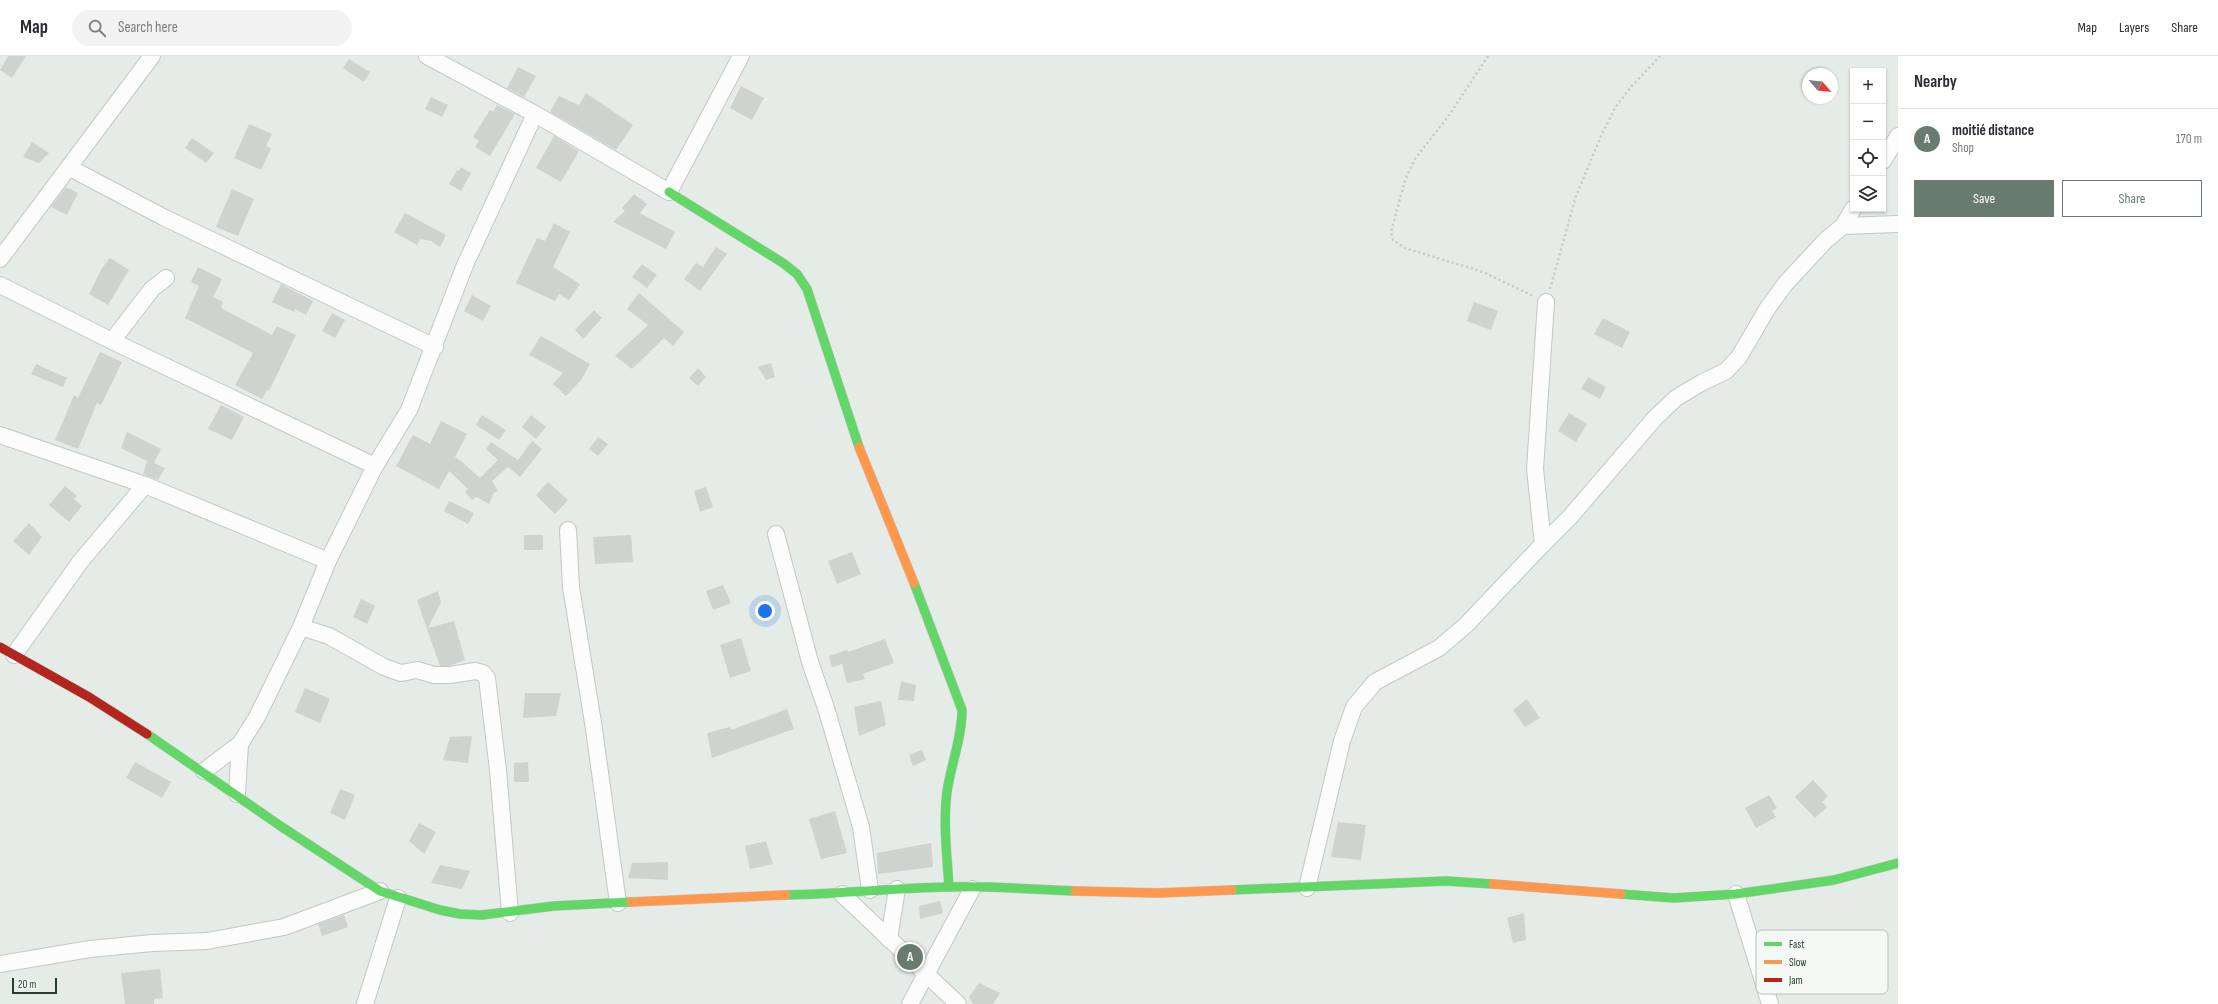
<!DOCTYPE html>
<meta charset="utf-8">
<style>
body{margin:0;font-family:"Sofia Sans Condensed",sans-serif;background:#f2f2f3;color:#2b2b33}
.controls{position:absolute;right:12px;top:12px;display:grid;overflow:hidden;border-radius:0px;box-shadow:0 1px 3px #0004}
.controls button{width:36px;height:36px;display:grid;place-items:center;padding:0;border:0;border-bottom:1px solid #e1e1e2;background:#fff;color:#2b2b33;font:20px sans-serif}
.compass{position:absolute;left:1802px;top:12px;width:36px;height:36px;border-radius:50%;background:#fff;box-shadow:0 1px 3px #0004;rotate:118deg}
.scale{position:absolute;left:12px;bottom:10px;width:45px;box-sizing:border-box;padding-left:4px;border:2px solid #233e2f;border-top:0;font-size:11px;line-height:14px;white-space:nowrap;color:#233e2f;-webkit-text-stroke:3px #f4f9f5;paint-order:stroke}
.you{position:absolute;left:765px;top:555px;width:14px;height:14px;margin:-10px;border:3px solid #fff;border-radius:50%;background:#1a73e8;box-shadow:0 0 0 6px #1a73e833}
.badge{display:grid;place-items:center;width:26px;height:26px;border-radius:50%;background:#677b6f;color:#fff;font-size:13px;font-weight:700}
.pin{position:absolute;translate:-50% -50%;border:2px solid #fff;box-shadow:0 1px 4px #0006}
.list{margin:0;padding:0;list-style:none}
h2{display:flex;justify-content:space-between;align-items:center;height:52px;margin:0;padding:0 16px;font-size:17px}
h2 small{font-size:13px;font-weight:400;color:#7c7c81}
.list li{display:grid;grid-template-columns:26px 1fr auto;gap:12px;align-items:center;box-sizing:border-box;height:60px;padding:0 16px;border-top:1px solid #e1e1e2}
.list b{display:block;font-size:15px;white-space:nowrap}
.list p{margin:0;font-size:13px;white-space:nowrap;color:#7c7c81}
.list em{font-size:13px;font-style:normal;color:#7c7c81}
.actions{display:flex;gap:8px;padding:12px 16px}
.actions a{flex:1;padding:9px 0;border:1px solid #677b6f;border-radius:0px;text-align:center;font-size:14px;color:#677b6f}
.actions .main{background:#677b6f;color:#fff}
.icon{flex:none;width:22px;height:22px;fill:none;stroke:currentColor;stroke-width:2;stroke-linecap:round;stroke-linejoin:round}
.map{position:relative;flex:none;width:1898px;height:948px;overflow:hidden}
header{display:flex;align-items:center;gap:24px;box-sizing:border-box;height:56px;padding:0 20px;background:#fff;border-bottom:1px solid #e1e1e2}
header strong{font-size:19px}
nav{display:flex;gap:22px;margin-inline-start:auto;font-size:14px}
.search{width:280px;height:36px;background:#f2f2f3;display:flex;align-items:center;gap:10px;box-sizing:border-box;padding:0 14px;border-radius:22px;color:#7c7c81;font-size:15px}
main{display:flex}
aside{flex:1;background:#fff}
.map>svg:first-child{display:block}
.building{fill:#ced3d0}
.lines{fill:none;stroke-linecap:round;stroke-linejoin:round}
.street-casing{stroke:#c2c8c4;stroke-width:18}
.fast-casing{stroke:#c1c8c4;stroke-width:10}
.slow-casing{stroke:#c1c8c4;stroke-width:10}
.jam-casing{stroke:#c1c8c4;stroke-width:10}
.path{stroke:#c2cac5;stroke-width:2.5;stroke-dasharray:2 3;stroke-linecap:butt}
.street{stroke:#fbfcfb;stroke-width:16}
.fast{stroke:#63d668;stroke-width:9}
.slow{stroke:#ff974d;stroke-width:9}
.jam{stroke:#b3261e;stroke-width:9}
.key{fill:#f4f9f5;stroke:#b5c1ba;stroke-width:1}
.key-label{font-size:11px;fill:#233e2f}
</style>
<header>
<strong>Map</strong>
<div class="search"><svg class="icon" aria-label="search" viewBox="0 0 24 24"><circle cx="10" cy="10" r="6"/><path d="M15 15l6 6"/></svg>Search here</div>
<nav><a>Map</a><a>Layers</a><a>Share</a></nav>
</header>
<main>
<div class="map">
<svg width="1898" height="948" viewBox="0 0 1898 948">
<rect width="100%" height="100%" fill="#e5ebe7"/>
<!-- building -->
<g class="building">
<polygon points="8,0 26,0 12,22 0,14"/>
<polygon points="349,3 370,16 364,26 343,12"/>
<polygon points="518,11 536,20 524,41 507,32"/>
<polygon points="741,30 764,42 752,64 730,52"/>
<polygon points="586,37 633,69 616,94 550,56 559,40 579,49"/>
<polygon points="431,41 448,49 442,61 425,53"/>
<polygon points="497,49 515,58 490,100 475,91 479,85 473,81 490,54 493,56"/>
<polygon points="249,68 272,78 266,90 271,92 261,114 234,102"/>
<polygon points="554,80 579,95 561,126 536,112"/>
<polygon points="192,82 214,97 206,107 185,92"/>
<polygon points="32,86 49,97 39,107 23,101"/>
<polygon points="461,111 471,117 461,135 449,128 457,114 459,115"/>
<polygon points="66,131 78,137 67,159 51,151"/>
<polygon points="232,133 254,143 238,180 216,171"/>
<polygon points="634,138 647,148 640,157 675,176 666,193 613,166 625,155 622,152"/>
<polygon points="405,157 446,179 440,191 431,185 420,183 417,189 394,176"/>
<polygon points="554,167 570,176 553,211 580,228 569,244 559,238 555,245 516,227 537,182 545,185"/>
<polygon points="716,191 727,198 700,235 684,223 696,207 703,211"/>
<polygon points="110,202 129,214 108,249 89,238 102,212"/>
<polygon points="642,208 657,219 647,232 632,221"/>
<polygon points="198,211 222,223 213,241 223,246 221,252 272,279 277,270 296,279 269,335 267,334 262,343 235,329 253,297 185,262 199,230 191,226"/>
<polygon points="281,228 313,245 306,259 295,253 294,256 272,246"/>
<polygon points="639,237 684,276 673,290 664,282 632,313 615,300 648,269 627,253"/>
<polygon points="472,239 491,250 483,265 464,255"/>
<polygon points="1474,246 1498,255 1491,274 1467,265"/>
<polygon points="594,254 602,262 583,283 575,274"/>
<polygon points="332,257 345,264 335,282 322,275"/>
<polygon points="1603,262 1630,276 1622,292 1594,278"/>
<polygon points="541,280 590,308 581,324 566,340 553,328 563,317 529,299"/>
<polygon points="100,296 122,306 101,349 97,347 78,393 55,384 74,339 78,342"/>
<polygon points="771,307 775,321 766,324 758,311"/>
<polygon points="36,308 67,322 63,331 31,318"/>
<polygon points="698,312 706,321 698,330 689,322"/>
<polygon points="1588,321 1606,331 1600,343 1581,333"/>
<polygon points="221,349 244,361 232,384 208,373"/>
<polygon points="1569,357 1587,368 1576,386 1558,375"/>
<polygon points="482,359 506,374 499,384 476,369"/>
<polygon points="531,359 546,371 536,383 522,371"/>
<polygon points="441,365 467,378 455,401 461,405 480,422 498,404 486,393 491,386 518,404 532,385 542,393 520,421 508,411 492,425 498,435 494,437 489,448 476,441 472,444 465,436 468,433 449,415 439,433 396,410 413,379 430,388"/>
<polygon points="127,376 161,393 154,407 165,412 158,424 143,418 147,405 121,392"/>
<polygon points="598,381 608,388 598,400 589,393"/>
<polygon points="548,426 568,444 555,458 536,439"/>
<polygon points="65,430 77,440 74,443 82,450 69,466 49,449"/>
<polygon points="706,431 713,451 700,456 694,435"/>
<polygon points="449,445 474,457 468,468 444,455"/>
<polygon points="29,467 42,481 29,499 13,485"/>
<rect x="524" y="479" width="19" height="15"/>
<polygon points="631,479 633,506 595,508 593,481"/>
<polygon points="852,496 861,518 837,528 828,505"/>
<polygon points="723,529 731,547 713,554 706,535"/>
<polygon points="438,535 441,546 428,572 454,565 465,604 449,610 440,610 417,544"/>
<polygon points="361,543 375,550 367,568 353,561"/>
<polygon points="741,582 751,615 730,622 720,589"/>
<polygon points="885,583 894,607 863,618 865,623 847,627 842,608 832,611 829,600 847,594 848,596"/>
<polygon points="901,625 916,629 914,645 898,644"/>
<polygon points="305,632 330,643 320,667 295,656"/>
<polygon points="525,637 561,637 556,660 523,662"/>
<polygon points="1527,643 1540,662 1525,671 1513,654"/>
<polygon points="881,645 886,669 859,680 854,651"/>
<polygon points="787,653 794,673 712,702 707,677 730,671 731,674"/>
<polygon points="472,680 468,707 443,704 450,681"/>
<polygon points="922,694 926,704 913,710 909,699"/>
<polygon points="135,706 171,726 162,742 126,722"/>
<polygon points="528,706 529,726 514,726 514,707"/>
<polygon points="1813,724 1828,740 1822,746 1827,751 1815,762 1795,741"/>
<polygon points="340,733 355,739 345,764 330,757"/>
<polygon points="1769,739 1777,752 1772,755 1776,761 1756,772 1745,752"/>
<polygon points="835,755 847,797 821,803 809,763"/>
<polygon points="1338,766 1366,769 1361,804 1331,801"/>
<polygon points="419,767 436,776 424,798 409,785"/>
<polygon points="766,785 773,808 750,813 745,790"/>
<polygon points="931,787 933,811 878,818 877,797"/>
<polygon points="668,806 668,824 628,822 632,807"/>
<polygon points="440,809 470,815 462,833 431,827"/>
<polygon points="940,845 943,857 920,863 919,850"/>
<polygon points="1524,857 1526,884 1513,887 1507,862"/>
<polygon points="344,859 348,871 322,880 318,868"/>
<polygon points="160,913 163,942 154,943 154,948 125,948 121,917"/>
<polygon points="979,927 1000,937 993,948 973,948 969,941"/>
</g>
<g class="lines">
<!-- street casing -->
<g class="street-casing">
<g id="street">
<polyline points="427,0 535,58 669,136 741,0"/>
<polyline points="1883,105 1898,80"/>
<polyline points="70,112 165,162 435,291"/>
<polyline points="1843,170 1853,153"/>
<polyline points="0,203 152,0"/>
<polyline points="0,229 112,285 375,410"/>
<polyline points="112,285 152,233 166,222"/>
<polyline points="0,379 145,429 328,505"/>
<polyline points="568,474 571,531 594,673 618,847"/>
<polyline points="776,478 810,606 826,652 861,771 870,834"/>
<polyline points="1543,488 1570,461 1655,362 1676,342 1701,327 1726,315 1739,301 1767,253 1786,227 1826,184 1843,170 1898,168"/>
<polyline points="301,571 329,580 384,611 401,617 417,614 434,619 450,619 475,615 483,617 487,622 498,714 510,857"/>
<polyline points="14,599 80,506 145,429"/>
<polyline points="204,715 240,688"/>
<polyline points="237,738 240,688 257,661 301,571 328,505 375,410 409,354 465,209 535,58"/>
<polyline points="1307,832 1342,685 1354,651 1375,626 1439,592 1466,569 1543,488 1535,413 1546,246"/>
<polyline points="842,838 958,948"/>
<polyline points="1736,838 1770,948"/>
<polyline points="889,883 897,833"/>
<polyline points="0,908 90,893 152,887 207,885 284,871 380,835"/>
<polyline points="365,948 398,842"/>
<polyline points="910,948 972,833"/>
</g>
</g>
<!-- fast casing -->
<g class="fast-casing">
<g id="fast">
<polyline points="669,136 783,207 797,218 807,233 859,391"/>
<path d="M 914,527 L 962,654 C 962,682 951,708 947,736 C 943,767 947,799 949,831"/>
<polyline points="147,678 282,771 380,835 440,854 460,858 482,859 554,850 631,846"/>
<polyline points="1232,834 1446,825 1493,828"/>
<polyline points="1621,838 1674,842 1736,838 1834,824 1898,807"/>
<path d="M 786,839 C 840,838 893,832 947,831 C 990,830 1032,833 1075,835"/>
</g>
</g>
<!-- slow casing -->
<g class="slow-casing">
<g id="slow">
<polyline points="859,391 914,527"/>
<polyline points="1493,828 1621,838"/>
<polyline points="1075,835 1158,837 1232,834"/>
<polyline points="631,846 786,839"/>
</g>
</g>
<!-- jam casing -->
<g class="jam-casing">
<polyline id="jam" points="0,591 89,641 147,678"/>
</g>
<!-- path -->
<g class="path">
<polyline points="1488,0 1450,58 1415,103 1405,124 1391,176 1393,184 1405,192 1483,216 1533,240"/>
<polyline points="1550,233 1576,140 1601,80 1615,52 1631,31 1660,0"/>
</g>
<!-- street -->
<use href="#street" class="street"/>
<!-- fast -->
<use href="#fast" class="fast"/>
<!-- slow -->
<use href="#slow" class="slow"/>
<!-- jam -->
<use href="#jam" class="jam"/>
</g>
<!-- legend -->
<rect x="1756" y="874" width="132" height="64" rx="6" class="key"/>
<rect x="1764" y="886" width="18" height="4" fill="#63d668"/>
<rect x="1764" y="904" width="18" height="4" fill="#ff974d"/>
<rect x="1764" y="922" width="18" height="4" fill="#b3261e"/>
<g class="key-label">
<text x="1789" y="892">Fast</text>
<text x="1789" y="910">Slow</text>
<text x="1789" y="928">Jam</text>
</g>
</svg>
<div class="controls">
<button>+</button>
<button>−</button>
<button><svg class="icon" aria-label="locate" viewBox="0 0 24 24"><circle cx="12" cy="12" r="6"/><path d="M12 2v4M12 18v4M2 12h4M18 12h4"/></svg></button>
<button><svg class="icon" aria-label="layers" viewBox="0 0 24 24"><path d="M12 4l9 5-9 5-9-5zM3 14l9 5 9-5"/></svg></button>
</div>
<svg class="compass" viewBox="-18 -18 36 36"><path d="M0-13l5 13h-10z" fill="#e53935"/><path d="M0 13l5-13h-10z" fill="#7c7c81"/></svg>
<div class="scale">20 m</div>
<div class="you"></div>
<div class="pin badge" style="left:910px;top:901px">A</div>
</div>
<aside>
<h2>Nearby<small></small></h2>
<ul class="list">
<li><span class="badge">A</span><div><b>moitié distance</b><p>Shop</p></div><em>170 m</em></li>
</ul>
<div class="actions"><a class="main">Save</a><a>Share</a></div>
</aside>
</main>
